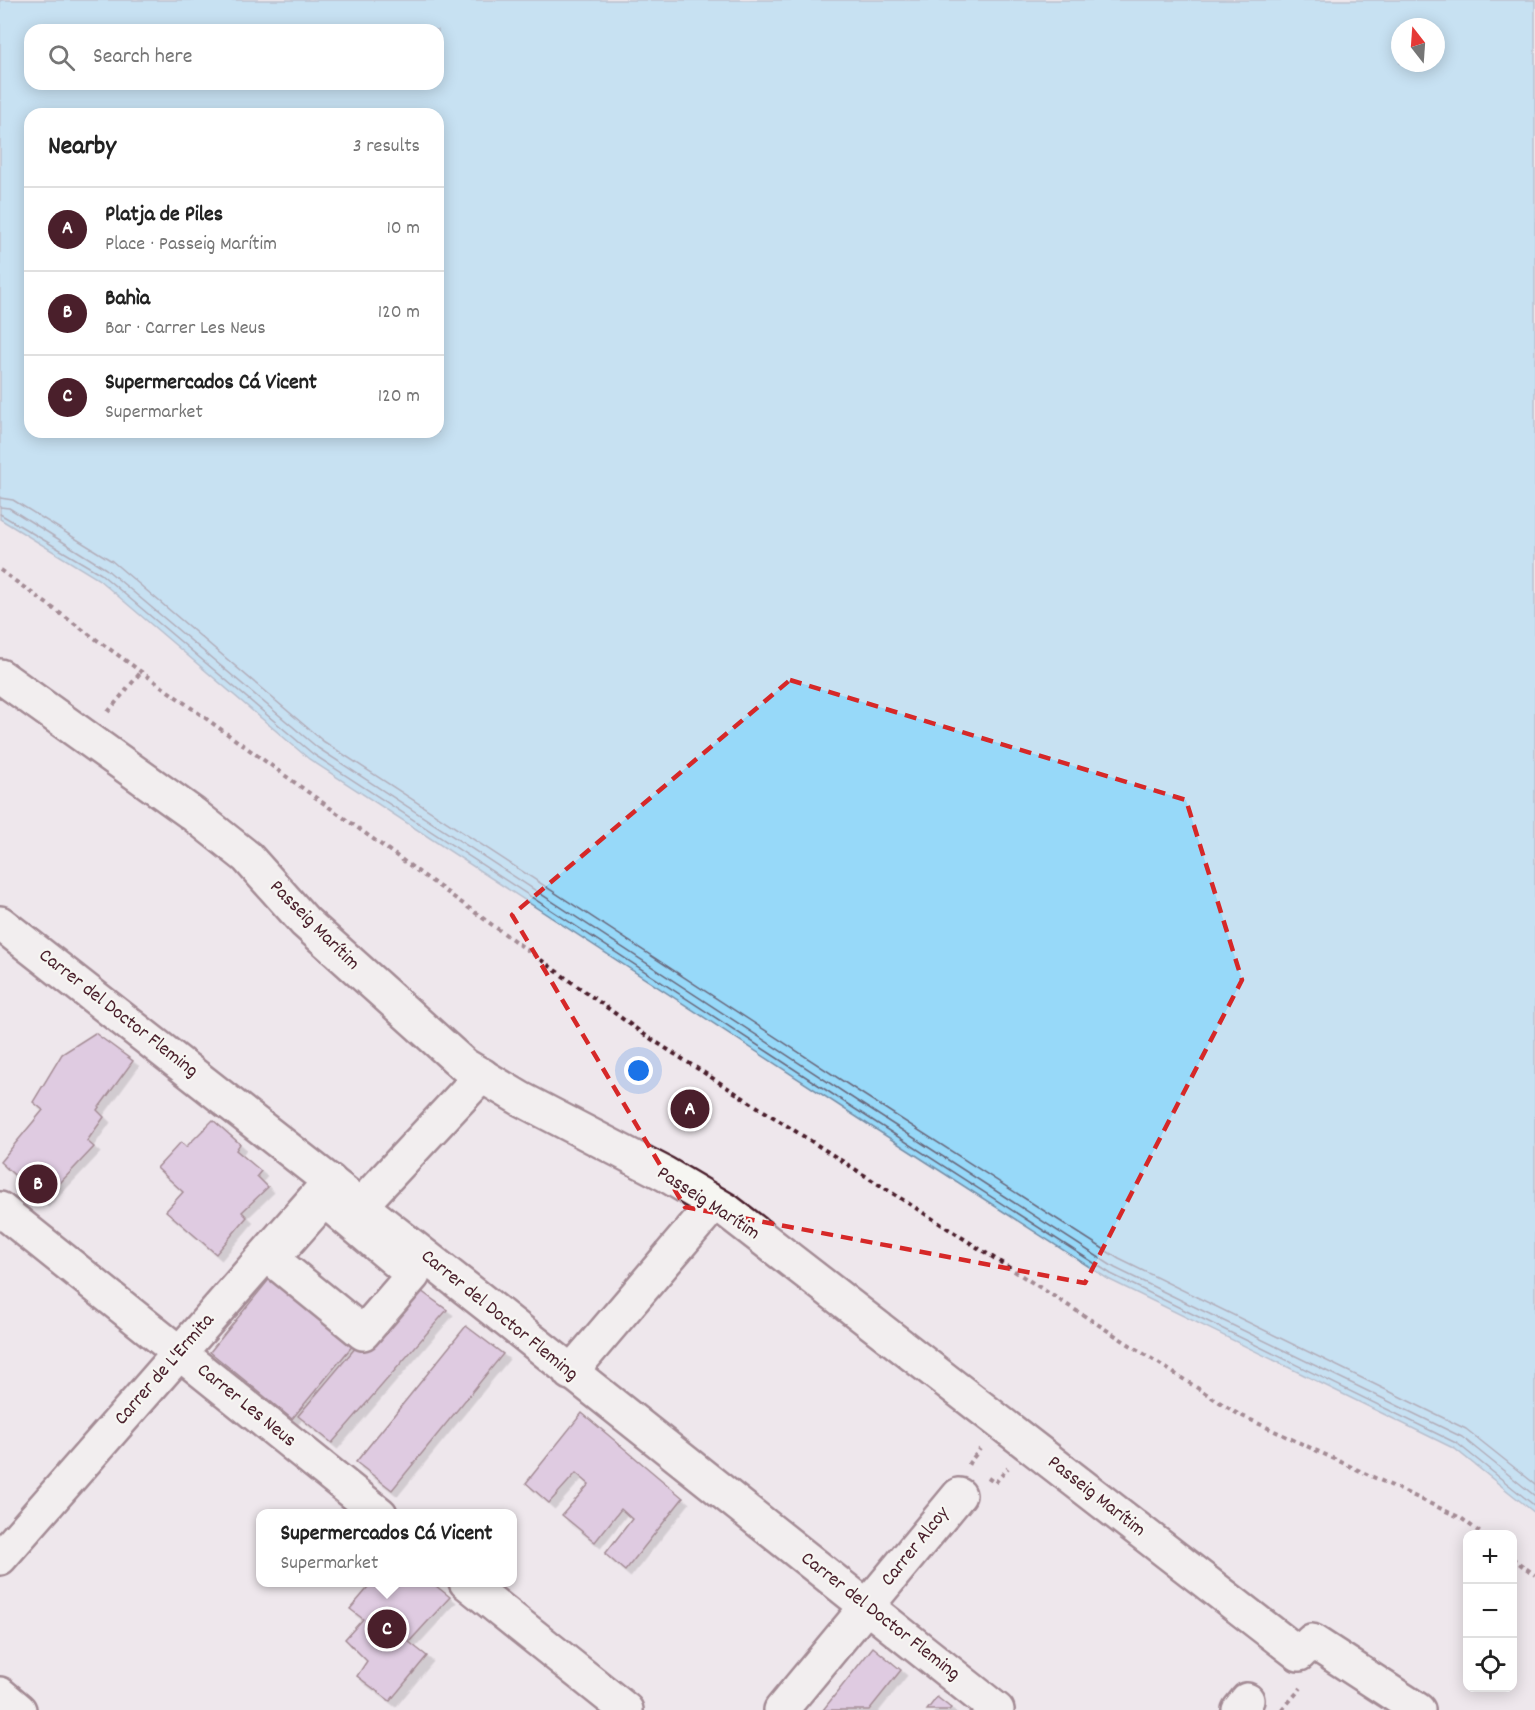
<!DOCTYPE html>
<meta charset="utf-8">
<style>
body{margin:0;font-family:Dekko,sans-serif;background:#f6f6f6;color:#222}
.controls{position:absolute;right:18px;bottom:18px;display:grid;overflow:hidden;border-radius:12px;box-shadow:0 3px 15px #0003}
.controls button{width:54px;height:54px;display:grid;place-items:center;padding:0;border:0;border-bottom:2px solid #e0e0e0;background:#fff;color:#222;font:30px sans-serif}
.compass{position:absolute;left:1391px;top:18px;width:54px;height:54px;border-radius:50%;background:#fff;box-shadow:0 3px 15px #0003;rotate:343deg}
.you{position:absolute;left:639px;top:1071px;width:21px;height:21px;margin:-15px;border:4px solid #fff;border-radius:50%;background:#1a73e8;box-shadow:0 0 0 9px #1a73e833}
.badge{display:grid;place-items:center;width:39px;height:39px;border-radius:50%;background:#4a1f2b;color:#fff;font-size:20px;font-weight:700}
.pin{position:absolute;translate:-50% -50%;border:3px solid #fff;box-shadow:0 2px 6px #0006}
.popup{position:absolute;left:256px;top:1509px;width:261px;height:78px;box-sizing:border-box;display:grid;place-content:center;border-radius:12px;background:#fff;filter:drop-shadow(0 2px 4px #0005);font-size:20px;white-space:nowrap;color:#767676}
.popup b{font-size:22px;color:#222}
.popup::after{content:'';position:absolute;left:50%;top:100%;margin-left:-12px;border:12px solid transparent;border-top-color:#fff}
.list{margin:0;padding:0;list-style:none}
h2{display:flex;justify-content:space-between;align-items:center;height:78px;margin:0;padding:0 24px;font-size:26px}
h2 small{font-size:20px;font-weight:400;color:#767676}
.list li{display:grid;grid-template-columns:39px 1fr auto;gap:18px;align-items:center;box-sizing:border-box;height:84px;padding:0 24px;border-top:2px solid #e0e0e0}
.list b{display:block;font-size:22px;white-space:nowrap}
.list p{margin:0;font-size:20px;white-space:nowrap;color:#767676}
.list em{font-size:20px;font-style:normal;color:#767676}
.icon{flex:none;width:33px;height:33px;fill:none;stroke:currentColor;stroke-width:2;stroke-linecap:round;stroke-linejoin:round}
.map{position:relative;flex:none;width:1535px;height:1710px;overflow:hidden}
.search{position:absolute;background:#fff;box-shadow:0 3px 15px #0003;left:24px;top:24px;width:420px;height:66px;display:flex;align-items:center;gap:15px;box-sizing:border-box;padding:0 21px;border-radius:18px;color:#767676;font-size:22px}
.panel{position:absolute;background:#fff;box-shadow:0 3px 15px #0003;left:24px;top:108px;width:420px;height:330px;border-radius:18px}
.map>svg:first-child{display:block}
.water{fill:#97d9f9;stroke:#788fa7;stroke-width:1.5;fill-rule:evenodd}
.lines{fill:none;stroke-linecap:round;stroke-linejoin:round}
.shore{stroke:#69697d;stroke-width:1.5}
.building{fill:#cca9d3;stroke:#4a1f2b;stroke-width:1.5;filter:url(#shadow)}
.minor-casing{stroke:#4a1f2b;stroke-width:38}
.path{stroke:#4a1f2b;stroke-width:4;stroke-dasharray:4.5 4.5;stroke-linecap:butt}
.minor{stroke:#f6f6f2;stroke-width:33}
.marked{fill:none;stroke:#d62828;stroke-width:4.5;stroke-dasharray:12 8;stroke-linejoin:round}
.labels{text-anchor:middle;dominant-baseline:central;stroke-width:4.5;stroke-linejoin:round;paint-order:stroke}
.street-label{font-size:20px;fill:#4a1f2b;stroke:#f6f6f2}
</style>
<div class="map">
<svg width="1535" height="1710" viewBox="0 0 1535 1710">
<defs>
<filter id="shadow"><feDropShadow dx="5.5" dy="5.5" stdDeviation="0" flood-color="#0004"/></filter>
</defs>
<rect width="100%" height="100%" fill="#eee7ec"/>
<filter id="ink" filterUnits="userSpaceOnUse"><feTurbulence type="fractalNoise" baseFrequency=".0167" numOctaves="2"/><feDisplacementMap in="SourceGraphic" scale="12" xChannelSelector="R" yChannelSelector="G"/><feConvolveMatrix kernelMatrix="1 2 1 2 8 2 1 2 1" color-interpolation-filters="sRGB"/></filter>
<g filter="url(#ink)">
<!-- water -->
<path class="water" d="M 0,0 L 1535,0 L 1535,1513 L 1455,1449 L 1108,1279 L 852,1114 L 309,759 L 98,579 L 0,519 ZM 1400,27 L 1436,27 L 1436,63 L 1400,63 ZM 30,30 L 438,30 L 438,84 L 30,84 ZM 30,114 L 438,114 L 438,432 L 30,432 Z"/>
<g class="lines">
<!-- shore -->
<g class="shore">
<polyline points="0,498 13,500 112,561 323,741 864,1095 1119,1259 1466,1429 1535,1484"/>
<polyline points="0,507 9,508 106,569 318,748 860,1103 1115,1268 1462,1437 1535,1496"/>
<polyline points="0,514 101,574 313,754 855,1109 1111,1274 1458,1444 1535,1506"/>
</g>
</g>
<!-- building -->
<g class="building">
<polygon points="95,1033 133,1061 97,1110 104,1117 87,1141 94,1147 43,1201 0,1162 43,1110 33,1102 62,1054"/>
<polygon points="213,1120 240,1144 236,1150 261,1171 257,1176 268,1187 242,1212 247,1217 216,1254 166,1211 183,1192 157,1168 181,1142 186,1147"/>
<polygon points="280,1266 363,1333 292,1419 210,1352"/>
<polygon points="410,1283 447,1310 332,1443 298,1416"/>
<polygon points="466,1326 503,1354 392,1490 356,1462"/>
<polygon points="582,1413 683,1498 625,1571 605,1554 632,1519 621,1509 595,1542 562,1515 589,1484 576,1473 549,1503 526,1483"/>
<polygon points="373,1582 431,1582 450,1597 409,1642 427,1656 390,1701 357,1676 367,1661 345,1639 363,1619 350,1609"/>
<polygon points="873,1647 901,1670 869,1710 823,1710"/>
<polygon points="937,1697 951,1708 949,1710 927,1710"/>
</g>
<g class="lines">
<!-- minor casing -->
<g class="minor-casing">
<g id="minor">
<polyline points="0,676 193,814 247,857 305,922 464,1065 521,1099 665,1174 726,1210 1299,1654 1312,1641 1418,1710"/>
<polyline points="0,923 495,1311 997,1710"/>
<polygon points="324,1200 413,1275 363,1333 272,1259"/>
<polyline points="362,1207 373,1192 482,1075"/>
<polyline points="0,1209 380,1514"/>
<polyline points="570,1373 713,1205"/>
<polyline points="0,1558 330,1181"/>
<polyline points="466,1582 626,1710"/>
<polyline points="0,1694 19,1710"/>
<polyline points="781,1710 959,1495"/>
<polyline points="1239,1710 1247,1700"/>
</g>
</g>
<!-- path -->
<g class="path">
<polyline points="0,570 645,1035 1238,1414 1461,1518 1482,1534"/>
<polyline points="108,712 141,672"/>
<polyline points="971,1464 969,1463 980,1449"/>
<polyline points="988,1478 995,1483 1008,1468"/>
<polyline points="1512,1558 1535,1575"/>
<polyline points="1282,1710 1301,1688"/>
</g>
<!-- minor -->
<use href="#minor" class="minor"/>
</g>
</g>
<!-- marked area -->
<path d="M0 0H1535V1710H0ZM 790,680 L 1186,800 L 1242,980 L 1085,1283 L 685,1207 L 512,915 Z" fill="#eee7ec" fill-opacity=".55" fill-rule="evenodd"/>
<path class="marked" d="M 790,680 L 1186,800 L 1242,980 L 1085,1283 L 685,1207 L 512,915 Z"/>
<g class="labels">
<!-- street labels -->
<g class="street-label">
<text transform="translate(314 926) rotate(45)">Passeig Marítim</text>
<text transform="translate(118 1014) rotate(38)">Carrer del Doctor Fleming</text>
<text transform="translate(708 1204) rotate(33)">Passeig Marítim</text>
<text transform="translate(499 1316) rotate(39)">Carrer del Doctor Fleming</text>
<text transform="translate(165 1370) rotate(-49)">Carrer de L'Ermita</text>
<text transform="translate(246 1406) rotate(39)">Carrer Les Neus</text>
<text transform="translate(1096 1497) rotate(38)">Passeig Marítim</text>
<text transform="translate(916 1547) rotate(-51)">Carrer Alcoy</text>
<text transform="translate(880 1617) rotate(38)">Carrer del Doctor Fleming</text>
</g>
</g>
</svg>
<div class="controls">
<button>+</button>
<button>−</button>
<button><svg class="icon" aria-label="locate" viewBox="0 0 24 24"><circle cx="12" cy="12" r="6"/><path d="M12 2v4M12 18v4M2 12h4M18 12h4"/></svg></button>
</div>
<svg class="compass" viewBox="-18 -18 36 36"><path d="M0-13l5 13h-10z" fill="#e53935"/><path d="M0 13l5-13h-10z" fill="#767676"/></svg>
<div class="you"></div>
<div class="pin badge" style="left:690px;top:1109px">A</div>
<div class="pin badge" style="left:38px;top:1184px">B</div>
<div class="pin badge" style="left:387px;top:1629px">C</div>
<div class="popup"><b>Supermercados Cá Vicent</b>Supermarket</div>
<div class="search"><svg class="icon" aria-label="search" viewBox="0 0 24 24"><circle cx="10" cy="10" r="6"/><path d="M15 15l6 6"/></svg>Search here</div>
<section class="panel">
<h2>Nearby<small>3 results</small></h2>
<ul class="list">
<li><span class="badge">A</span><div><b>Platja de Piles</b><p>Place · Passeig Marítim</p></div><em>10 m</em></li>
<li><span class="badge">B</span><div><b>Bahìa</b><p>Bar · Carrer Les Neus</p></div><em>120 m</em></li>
<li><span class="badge">C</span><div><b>Supermercados Cá Vicent</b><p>Supermarket</p></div><em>120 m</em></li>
</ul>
</section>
</div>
